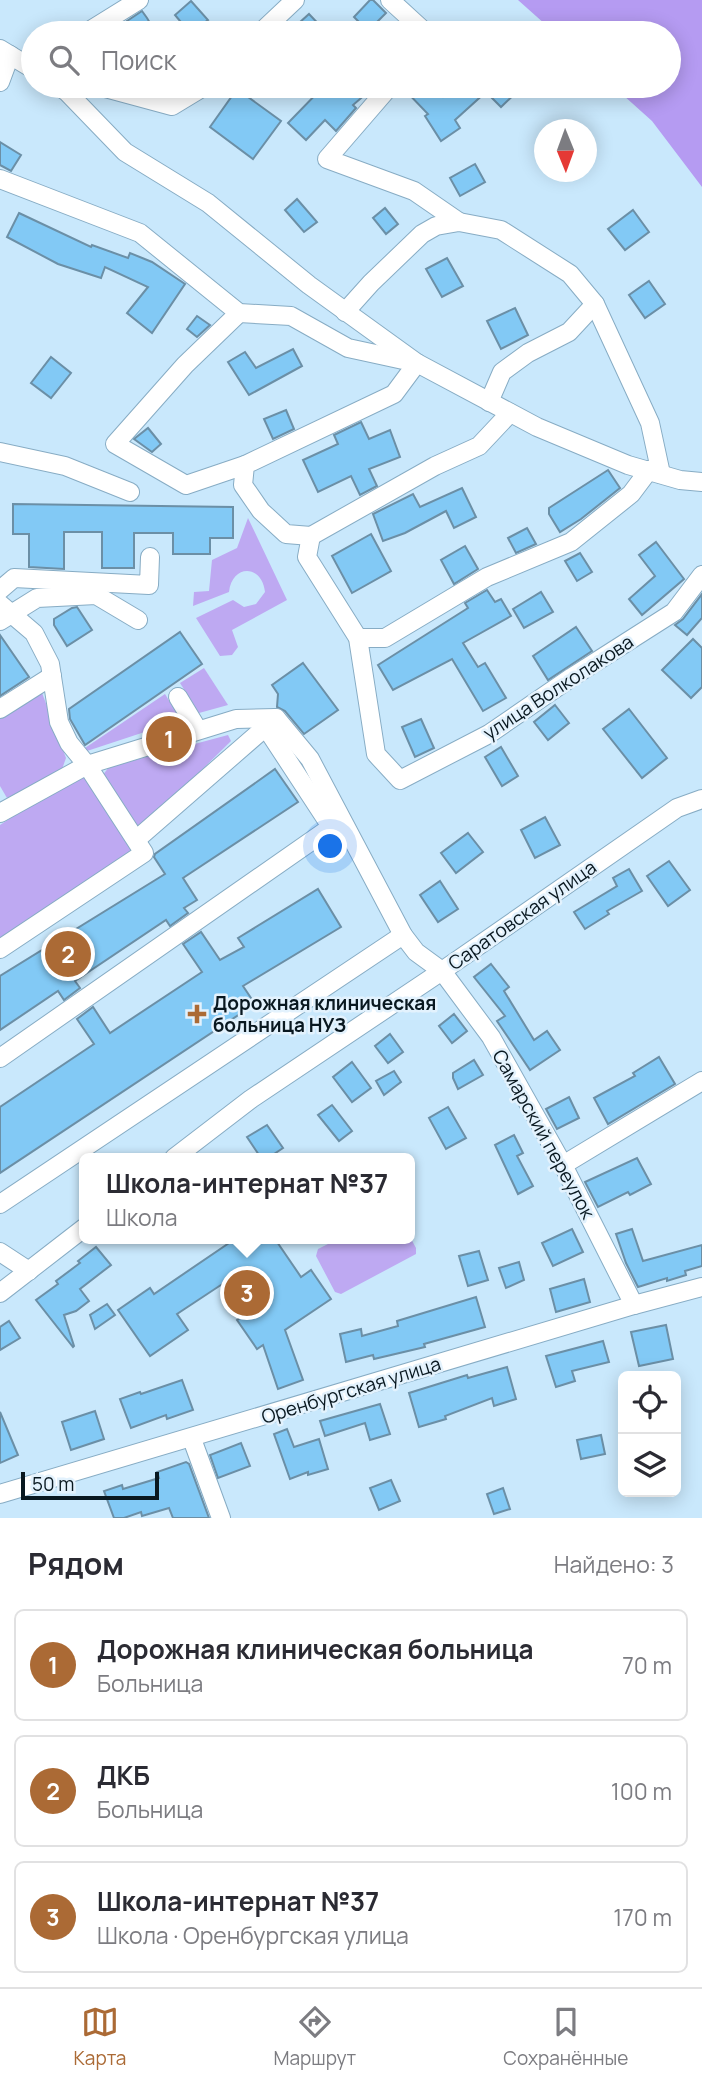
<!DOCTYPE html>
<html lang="ru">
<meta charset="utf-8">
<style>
body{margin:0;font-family:Manrope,sans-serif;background:#f2f2f3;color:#2b2b33}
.controls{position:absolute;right:21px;bottom:21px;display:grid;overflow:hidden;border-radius:10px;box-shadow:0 4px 18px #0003}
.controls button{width:63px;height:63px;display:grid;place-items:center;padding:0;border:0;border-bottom:2px solid #e1e1e2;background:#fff;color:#2b2b33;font:35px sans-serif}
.compass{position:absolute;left:534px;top:119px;width:63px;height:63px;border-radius:50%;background:#fff;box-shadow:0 4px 18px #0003;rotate:179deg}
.scale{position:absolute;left:21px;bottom:18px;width:138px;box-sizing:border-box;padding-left:7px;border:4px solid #091820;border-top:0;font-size:19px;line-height:24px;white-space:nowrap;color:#091820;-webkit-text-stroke:5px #e3f2fd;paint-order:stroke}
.you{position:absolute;left:331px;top:847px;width:24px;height:24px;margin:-18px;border:5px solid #fff;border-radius:50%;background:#1a73e8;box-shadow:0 0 0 10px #1a73e833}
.badge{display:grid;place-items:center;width:46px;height:46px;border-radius:50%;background:#ab6a35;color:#fff;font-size:23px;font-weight:700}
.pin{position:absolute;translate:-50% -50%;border:4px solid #fff;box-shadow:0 2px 7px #0006}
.popup{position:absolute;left:79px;top:1153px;width:336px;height:91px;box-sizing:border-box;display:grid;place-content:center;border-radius:10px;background:#fff;filter:drop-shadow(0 2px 5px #0005);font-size:23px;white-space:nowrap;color:#7c7c81}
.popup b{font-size:26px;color:#2b2b33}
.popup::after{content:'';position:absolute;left:50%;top:100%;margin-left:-14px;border:14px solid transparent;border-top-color:#fff}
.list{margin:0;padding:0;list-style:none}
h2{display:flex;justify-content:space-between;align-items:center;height:91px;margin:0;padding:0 28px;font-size:30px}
h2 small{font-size:23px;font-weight:400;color:#7c7c81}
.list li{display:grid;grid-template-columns:46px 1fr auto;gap:21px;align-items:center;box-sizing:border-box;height:112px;margin:0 14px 14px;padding:0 14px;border:2px solid #e1e1e2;border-radius:10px}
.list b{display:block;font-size:26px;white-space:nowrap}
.list p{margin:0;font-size:23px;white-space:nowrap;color:#7c7c81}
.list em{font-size:23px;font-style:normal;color:#7c7c81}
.icon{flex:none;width:38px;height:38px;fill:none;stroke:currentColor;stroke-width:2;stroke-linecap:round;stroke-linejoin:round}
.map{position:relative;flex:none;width:702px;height:1518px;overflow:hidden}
.search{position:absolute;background:#fff;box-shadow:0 4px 18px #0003;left:21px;right:21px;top:21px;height:77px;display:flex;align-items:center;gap:18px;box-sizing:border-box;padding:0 24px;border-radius:38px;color:#7c7c81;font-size:26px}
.sheet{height:469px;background:#fff}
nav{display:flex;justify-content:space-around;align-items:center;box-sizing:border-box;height:98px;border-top:2px solid #e1e1e2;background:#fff;font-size:19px;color:#7c7c81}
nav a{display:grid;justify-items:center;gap:4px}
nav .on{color:#ab6a35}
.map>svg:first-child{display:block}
.green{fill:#bea9f2}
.forest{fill:#b59bf2}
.building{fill:#82c9f5;stroke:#6b8fa6;stroke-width:2}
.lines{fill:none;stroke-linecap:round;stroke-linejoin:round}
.minor-casing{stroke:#87acc4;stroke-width:20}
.minor{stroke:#fff;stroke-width:18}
.poi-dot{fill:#ab6a35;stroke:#e3f2fd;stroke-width:2.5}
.labels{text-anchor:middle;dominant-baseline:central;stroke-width:5;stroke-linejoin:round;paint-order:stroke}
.street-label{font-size:19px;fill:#091820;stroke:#e3f2fd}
.poi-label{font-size:19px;font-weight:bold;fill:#091820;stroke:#e3f2fd;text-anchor:start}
</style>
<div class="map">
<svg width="702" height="1518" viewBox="0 0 702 1518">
<rect width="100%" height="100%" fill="#c9e8fc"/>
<!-- green -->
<g class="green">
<path d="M 248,518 L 287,600 L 232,630 L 238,647 L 232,655 L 220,656 L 196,618 L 233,600 L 244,607 L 256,604 L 265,592 C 262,564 232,564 229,592 L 193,606 L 194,592 L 209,591 L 212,560 L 237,548 Z"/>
<polygon points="204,668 228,705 199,713 180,683"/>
<polygon points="41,690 66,758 61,772 7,798 0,786 0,714"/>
<polygon points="165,694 181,720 87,751 85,748"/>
<polygon points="228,735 231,741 144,827 133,825 102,776 109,767"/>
<polygon points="76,775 89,778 131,842 129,857 0,940 0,825"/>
<polygon points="410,1237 416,1248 416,1254 341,1294 335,1292 316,1256 318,1249 338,1239 410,1239"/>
</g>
<!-- forest -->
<polygon class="forest" points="518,0 702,0 702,187 652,121 613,86 669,86 669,33 555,33"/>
<!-- building -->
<g class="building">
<polygon points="370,0 373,0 386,13 368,31 354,17"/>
<polygon points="191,1 208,20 190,33 175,15"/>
<polygon points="142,11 147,18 156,33 135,33 127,21"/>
<polygon points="309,14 327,33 288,33"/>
<polygon points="324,86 375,86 353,105 356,108 336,131 325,120 306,140 288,123"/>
<polygon points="401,86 431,86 443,97 455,86 523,86 501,107 486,92 455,120 460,128 441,141 425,116 428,114"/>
<polygon points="237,89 281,121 253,159 210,127"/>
<polygon points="0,142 21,155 11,171 0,165"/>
<polygon points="475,164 485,182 460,196 450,178"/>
<polygon points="297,199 317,222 304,232 285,210"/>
<polygon points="385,208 398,224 386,234 373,218"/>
<polygon points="633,210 649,232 625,250 608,229"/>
<polygon points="19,213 91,247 92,245 128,258 130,253 152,262 185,284 152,333 127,313 148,287 105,267 101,278 58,264 7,237"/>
<polygon points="447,258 463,286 442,297 426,269"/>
<polygon points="649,281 665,304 645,318 629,295"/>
<polygon points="515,308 528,335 501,349 487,321"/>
<polygon points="197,316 210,325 197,337 187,329"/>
<polygon points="293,349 302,366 249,395 228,362 245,352 256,368"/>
<polygon points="51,357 71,373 51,398 31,383"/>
<polygon points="286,410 294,429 273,439 264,419"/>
<polygon points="361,422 369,439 390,430 400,457 369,469 377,486 360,495 351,476 318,492 303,460 338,444 334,435"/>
<polygon points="148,428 161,444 152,452 134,439"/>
<polygon points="608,470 620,488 581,519 560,532 549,514 549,508"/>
<polygon points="462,488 476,517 454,528 446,511 405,533 383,541 373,514 413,494 420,507"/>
<polygon points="13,504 233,507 233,538 210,538 210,554 173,554 173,533 134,533 134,568 102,568 102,532 64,532 64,569 29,567 29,534 13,534"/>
<polygon points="527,528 536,544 516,553 508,538"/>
<polygon points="371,534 391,571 352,593 332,556"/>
<polygon points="656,542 684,579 642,615 629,599 655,576 639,555"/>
<polygon points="465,546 478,569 454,584 441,560"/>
<polygon points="580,553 592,572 577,581 565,561"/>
<polygon points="487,590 495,602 501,599 511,616 463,643 478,667 485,663 506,698 483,711 452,659 393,690 378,665 468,608 465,603"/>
<polygon points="541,592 553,612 524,628 513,609"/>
<polygon points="702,594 702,618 687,635 675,625 683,619"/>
<polygon points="77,607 92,630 67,646 54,625 54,619 72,608"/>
<polygon points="576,627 592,651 548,680 533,656"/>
<polygon points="180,632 202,664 85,745 70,719 69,709"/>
<polygon points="0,635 29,677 0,696"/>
<polygon points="693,639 702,648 702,687 691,698 662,670"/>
<polygon points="303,663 338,710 304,734 285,711 277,707 278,694 272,685"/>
<polygon points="555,705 569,723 548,740 534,722"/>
<polygon points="629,709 667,758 642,778 603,729"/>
<polygon points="421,719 434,748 415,757 402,727"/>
<polygon points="501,747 518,776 502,786 485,757"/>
<polygon points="275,769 298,802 183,878 197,900 184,908 188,913 170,926 166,920 75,981 80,988 64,1000 58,991 0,1030 0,976 165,874 154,857 155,854"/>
<polygon points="545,817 560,845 535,858 521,830"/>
<polygon points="468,833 483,852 456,873 441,853"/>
<polygon points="669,861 690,890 668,906 647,876"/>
<polygon points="629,869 642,891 607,911 609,914 585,929 574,912 617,886 613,878"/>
<polygon points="440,881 458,909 438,922 420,895"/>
<polygon points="318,889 341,927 243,986 255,1004 0,1173 0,1107 94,1044 77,1019 93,1007 110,1033 202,972 183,944 201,932 220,960 244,947 238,938"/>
<polygon points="491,964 509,987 504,991 534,1040 547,1031 560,1050 530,1070 497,1021 505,1016 474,977"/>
<polygon points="454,1014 467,1031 452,1043 439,1026"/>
<polygon points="390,1034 403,1052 388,1063 375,1046"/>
<polygon points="659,1057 675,1084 608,1124 594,1098 635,1076 633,1073"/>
<polygon points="474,1060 483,1075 458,1089 453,1078 453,1073"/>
<polygon points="352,1062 371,1088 352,1102 333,1077"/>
<polygon points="394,1071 401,1082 384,1095 376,1081"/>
<polygon points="569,1097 579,1118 557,1129 546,1109"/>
<polygon points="332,1105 352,1131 339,1141 318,1115"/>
<polygon points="448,1107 466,1138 446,1149 429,1118"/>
<polygon points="267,1125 283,1148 268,1158 261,1158 247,1137"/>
<polygon points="514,1135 523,1153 517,1156 533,1186 518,1194 495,1145"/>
<polygon points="637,1158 651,1184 630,1195 628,1192 598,1207 585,1182"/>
<polygon points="572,1229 583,1252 553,1266 542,1243"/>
<polygon points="632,1229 643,1261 702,1245 702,1266 685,1271 686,1275 667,1281 667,1278 638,1287 626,1263 616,1234"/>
<polygon points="235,1239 275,1239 301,1277 311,1270 331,1299 285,1330 303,1380 278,1389 263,1345 257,1349 237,1320 261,1304 239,1273 177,1314 188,1330 150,1356 118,1310 150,1288 154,1294"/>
<polygon points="96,1247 111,1265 80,1289 89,1301 76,1311 64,1315 74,1346 73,1347 36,1300 58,1284 56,1281 80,1263 78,1261"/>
<polygon points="479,1251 488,1280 468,1286 459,1256"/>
<polygon points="519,1262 524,1280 506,1288 499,1268"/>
<polygon points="584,1279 590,1302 556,1312 550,1289"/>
<polygon points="476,1297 485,1327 424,1344 425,1347 374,1359 373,1355 346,1362 340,1334 361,1329 362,1336 398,1326 397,1321"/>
<polygon points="107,1304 115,1315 95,1329 90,1315"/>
<polygon points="9,1321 20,1338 0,1350 0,1327"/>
<polygon points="666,1325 673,1359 639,1366 631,1332"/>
<polygon points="603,1341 609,1362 572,1371 575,1381 556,1387 546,1356"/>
<polygon points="507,1367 516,1399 494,1406 492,1398 445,1416 446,1419 419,1427 409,1393 467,1375 468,1378"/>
<polygon points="182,1380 193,1410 167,1419 166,1415 131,1428 120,1399 140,1392 141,1394"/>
<polygon points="380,1404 390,1434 370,1440 365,1423 325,1436 320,1421"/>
<polygon points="95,1411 104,1439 71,1450 62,1422"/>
<polygon points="0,1412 18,1455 0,1463"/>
<polygon points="287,1429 294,1447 319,1439 328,1469 308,1475 308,1472 290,1479 274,1434"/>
<polygon points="601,1435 605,1454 581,1459 577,1440"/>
<polygon points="241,1443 250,1466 218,1478 210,1455"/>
<polygon points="186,1462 189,1464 209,1518 173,1518 169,1508 142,1516 141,1512 124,1518 114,1518 104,1491 122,1485 123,1489 159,1478 157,1472"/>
<polygon points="391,1480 400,1501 379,1510 370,1488"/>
<polygon points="503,1488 510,1509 494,1514 487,1494"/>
</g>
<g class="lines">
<!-- minor casing -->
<g class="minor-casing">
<g id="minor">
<polyline points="390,0 426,33"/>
<polyline points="86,33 139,0"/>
<polyline points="260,33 295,0"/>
<polyline points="0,49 33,69"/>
<polyline points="0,82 10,55"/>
<polyline points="58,86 67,92 125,152 208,203 309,285 417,363 537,427 628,465 680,480 702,482"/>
<polyline points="98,86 172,106 205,86"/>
<polyline points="390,86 327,159 414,191 459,222"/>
<polyline points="0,179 140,233 239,313 291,316 348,348 417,363 394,394 245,465 243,485 261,511 286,534 311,536"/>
<polyline points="345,312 371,283 422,234 436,226 459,222 501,230 570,274 595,304 650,423 661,474"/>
<polyline points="239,313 185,365 115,444 186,485 245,465"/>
<polyline points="489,402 502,372 528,353 569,332 595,304"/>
<polyline points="0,452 65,466 130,492"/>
<polyline points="311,536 307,557 358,638 376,754 400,780 489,734 572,677 674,612 702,575"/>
<polyline points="311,536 435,466 479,446 510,413"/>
<polyline points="0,590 14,578 149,585 150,557"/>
<polyline points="0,604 34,633 50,664 59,722 69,743 87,765 144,853 0,949"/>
<polyline points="0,621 37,598 96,595 138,620"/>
<polyline points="358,638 385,638 487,577 571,542 631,494 649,470"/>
<polyline points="178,697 198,730"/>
<polyline points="0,709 52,676"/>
<polyline points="265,726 326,819 340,821"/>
<polyline points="0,813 87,765 236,719 276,718 310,759 403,935 416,952 442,971 491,1037 563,1165 634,1305"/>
<polyline points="137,839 276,718"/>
<polyline points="0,1058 340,821"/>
<polyline points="174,1158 251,1099 442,971 677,808 702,799"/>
<polyline points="563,1165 702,1081"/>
<polyline points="0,1204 403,935"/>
<polyline points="0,1252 29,1271"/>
<polyline points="0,1293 84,1228"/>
<polyline points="192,1439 221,1518"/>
<polyline points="0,1494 634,1305 702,1287"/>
</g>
</g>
<!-- minor -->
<use href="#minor" class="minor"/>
</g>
<!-- markers -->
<path class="poi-dot" d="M193.5 1003.5h7v7h7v7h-7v7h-7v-7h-7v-7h7z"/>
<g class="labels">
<!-- street labels -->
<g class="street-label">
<text transform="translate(558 687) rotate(-33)">улица Волколакова</text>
<text transform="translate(522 915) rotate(-35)">Саратовская улица</text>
<text transform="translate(544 1134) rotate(61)">Самарский переулок</text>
<text transform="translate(351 1390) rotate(-17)">Оренбургская улица</text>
</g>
<!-- poi labels -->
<g class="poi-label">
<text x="213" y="1003">Дорожная клиническая<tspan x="213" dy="22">больница НУЗ</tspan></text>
</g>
</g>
</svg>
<div class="controls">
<button><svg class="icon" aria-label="locate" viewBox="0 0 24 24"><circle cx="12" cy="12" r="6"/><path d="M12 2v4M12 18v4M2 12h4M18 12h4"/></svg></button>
<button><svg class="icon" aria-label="layers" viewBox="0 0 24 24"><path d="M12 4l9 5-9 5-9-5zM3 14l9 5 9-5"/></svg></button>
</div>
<svg class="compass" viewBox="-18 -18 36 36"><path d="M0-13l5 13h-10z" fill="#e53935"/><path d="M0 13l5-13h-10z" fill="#7c7c81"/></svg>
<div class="scale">50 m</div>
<div class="you"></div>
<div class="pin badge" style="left:169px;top:739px">1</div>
<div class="pin badge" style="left:68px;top:954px">2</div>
<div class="pin badge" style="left:247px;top:1293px">3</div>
<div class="popup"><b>Школа-интернат №37</b>Школа</div>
<div class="search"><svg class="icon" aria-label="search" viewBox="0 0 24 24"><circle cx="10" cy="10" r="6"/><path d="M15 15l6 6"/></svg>Поиск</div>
</div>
<section class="sheet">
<h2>Рядом<small>Найдено: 3</small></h2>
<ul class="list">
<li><span class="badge">1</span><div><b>Дорожная клиническая больница</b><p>Больница</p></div><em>70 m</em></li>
<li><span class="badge">2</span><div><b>ДКБ</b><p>Больница</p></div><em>100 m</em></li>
<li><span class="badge">3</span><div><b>Школа-интернат №37</b><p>Школа · Оренбургская улица</p></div><em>170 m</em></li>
</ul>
</section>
<nav>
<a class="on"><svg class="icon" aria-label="map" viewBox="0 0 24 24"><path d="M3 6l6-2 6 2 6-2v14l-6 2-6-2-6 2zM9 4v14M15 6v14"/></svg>Карта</a>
<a><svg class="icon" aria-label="directions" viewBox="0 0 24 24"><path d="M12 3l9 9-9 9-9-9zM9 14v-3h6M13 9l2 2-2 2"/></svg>Маршрут</a>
<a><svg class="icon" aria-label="saved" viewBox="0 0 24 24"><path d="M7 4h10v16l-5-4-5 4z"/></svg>Сохранённые</a>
</nav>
